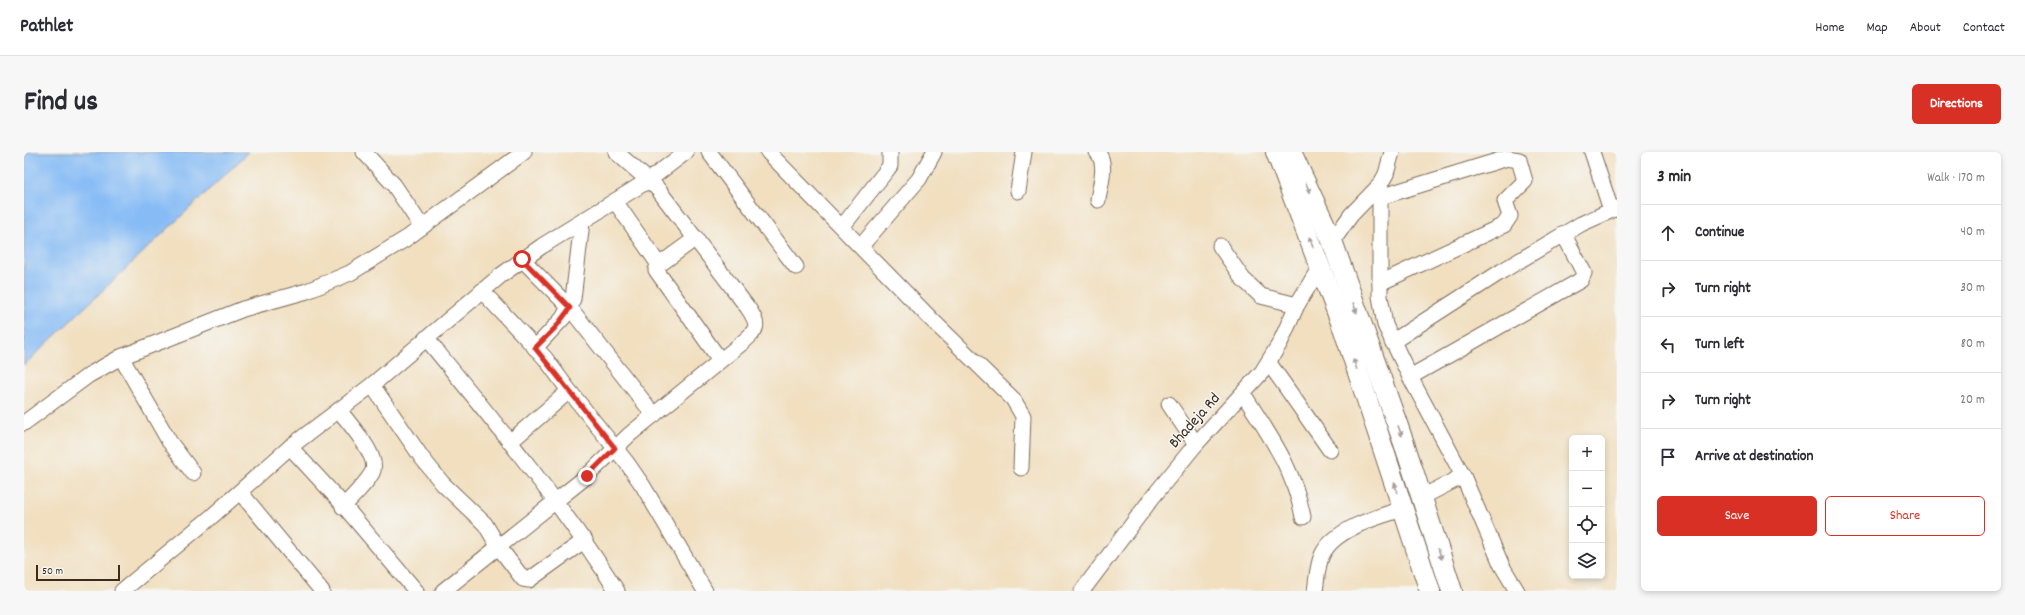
<!DOCTYPE html>
<meta charset="utf-8">
<style>
body{margin:0;font-family:Dekko,sans-serif;background:#f7f7f7;color:#2b2b33}
.controls{position:absolute;right:12px;bottom:12px;display:grid;overflow:hidden;border-radius:6px;box-shadow:0 2px 6px #0003}
.controls button{width:36px;height:36px;display:grid;place-items:center;padding:0;border:0;border-bottom:1px solid #e1e1e2;background:#fff;color:#2b2b33;font:20px sans-serif}
.scale{position:absolute;left:12px;bottom:10px;width:84px;box-sizing:border-box;padding-left:4px;border:2px solid #3b2a1e;border-top:0;font-size:11px;line-height:14px;white-space:nowrap;color:#3b2a1e;-webkit-text-stroke:3px #f6f6f2;paint-order:stroke}
.stop{position:absolute;width:12px;height:12px;margin:-9px;border:3px solid #d93025;border-radius:50%;background:#fff}
.stop.end{background:#d93025;border-color:#fff;box-shadow:0 1px 4px #0008}
.list{margin:0;padding:0;list-style:none}
h2{display:flex;justify-content:space-between;align-items:center;height:52px;margin:0;padding:0 16px;font-size:17px}
h2 small{font-size:13px;font-weight:400;color:#7c7c81}
.list li{display:grid;grid-template-columns:26px 1fr auto;gap:12px;align-items:center;box-sizing:border-box;height:56px;padding:0 16px;border-top:1px solid #e1e1e2}
.list b{display:block;font-size:15px;white-space:nowrap}
.list em{font-size:13px;font-style:normal;color:#7c7c81}
.actions{display:flex;gap:8px;padding:12px 16px}
.actions a{flex:1;padding:9px 0;border:1px solid #d93025;border-radius:6px;text-align:center;font-size:14px;color:#d93025}
.actions .main{background:#d93025;color:#fff}
.icon{flex:none;width:22px;height:22px;fill:none;stroke:currentColor;stroke-width:2;stroke-linecap:round;stroke-linejoin:round}
.map{position:relative;flex:none;width:1593px;height:439px;overflow:hidden;border-radius:6px}
header{display:flex;align-items:center;gap:24px;box-sizing:border-box;height:56px;padding:0 20px;background:#fff;border-bottom:1px solid #e1e1e2}
header strong{font-size:19px}
nav{display:flex;gap:22px;margin-inline-start:auto;font-size:14px}
.intro{display:flex;align-items:center;justify-content:space-between;box-sizing:border-box;height:96px;padding:0 24px}
h1{margin:0;font-size:28px}
.button{padding:10px 18px;border-radius:6px;background:#d93025;color:#fff;font-size:14px;font-weight:700}
main{display:flex;gap:24px;padding:0 24px}
aside{flex:1;background:#fff;border-radius:6px;box-shadow:0 2px 6px #0003}
.map>svg:first-child{display:block}
.water{fill:#86bbf5;stroke:#60728a}
.lines{fill:none;stroke-linecap:round;stroke-linejoin:round}
.minor-casing{stroke:#7b6957;stroke-width:17}
.major-casing{stroke:#7b6957;stroke-width:22}
.minor{stroke:#fff;stroke-width:15}
.major{stroke:#fff;stroke-width:20}
.oneway{fill:#a79f9a}
.route{stroke:#d93025;stroke-width:5}
.labels{text-anchor:middle;dominant-baseline:central;stroke-width:3;stroke-linejoin:round;paint-order:stroke}
.street-label{font-size:16px;fill:#3b2a1e;stroke:#f6f6f2}
</style>
<header>
<strong>Pathlet</strong>
<nav><a>Home</a><a>Map</a><a>About</a><a>Contact</a></nav>
</header>
<div class="intro"><h1>Find us</h1><a class="button">Directions</a></div>
<main>
<div class="map">
<svg width="1593" height="439" viewBox="0 0 1593 439">
<rect width="100%" height="100%" fill="#f6f6f2"/>
<filter id="ink" filterUnits="userSpaceOnUse"><feTurbulence type="fractalNoise" baseFrequency=".025" numOctaves="2"/><feDisplacementMap in="SourceGraphic" scale="8" xChannelSelector="R" yChannelSelector="G"/><feConvolveMatrix kernelMatrix="1 2 1 2 8 2 1 2 1" color-interpolation-filters="sRGB"/></filter>
<filter id="wash" filterUnits="userSpaceOnUse"><feTurbulence type="fractalNoise" baseFrequency=".012" numOctaves="4" result="noise"/><feDisplacementMap in="SourceGraphic" scale="16" xChannelSelector="R" yChannelSelector="G"/><feGaussianBlur stdDeviation="0.9" result="paint"/><feColorMatrix in="noise" values="0 0 0 0 0 0 0 0 0 0 0 0 0 0 0 0 0 1.4 0 .05"/><feComposite in="paint" operator="in"/></filter>
<g filter="url(#wash)">
<rect width="100%" height="100%" fill="#f1dfc0"/>
<!-- water -->
<polygon class="water" points="0,0 225,0 0,213"/>
</g>
<g filter="url(#ink)">
<g class="lines">
<!-- minor casing -->
<g class="minor-casing">
<g id="minor">
<polyline points="340,0 370,33 398,75"/>
<polyline points="685,0 772,115"/>
<polyline points="744,0 907,167 989,247 999,264 997,316"/>
<path d="M 1073,0 C 1084,12 1076,33 1074,48"/>
<polyline points="1568,0 1587,58"/>
<polyline points="1356,33 1356,144 1361,173 1386,225 1439,324 1398,345"/>
<polyline points="994,39 1000,0"/>
<polyline points="591,49 635,113"/>
<polyline points="818,75 866,14 866,0"/>
<polyline points="672,86 635,113 632,118 696,208"/>
<polyline points="1308,90 1327,63 1356,33 1362,22 1368,0"/>
<polyline points="837,94 895,27 910,0"/>
<polyline points="1196,94 1219,127 1237,144 1273,153"/>
<polyline points="498,107 546,156 630,263"/>
<polyline points="1356,131 1480,73 1486,64 1481,49 1501,29 1495,8 1483,6 1356,45"/>
<polyline points="458,139 521,206 543,236 603,311 619,334 681,439"/>
<path d="M 402,186 C 469,268 536,349 593,439"/>
<polyline points="1368,190 1478,119 1557,72 1593,56"/>
<polyline points="511,196 539,166 549,147 558,70"/>
<polyline points="97,205 145,289 169,321"/>
<polyline points="1245,211 1306,298"/>
<polyline points="1386,225 1557,128 1560,121 1540,83"/>
<polyline points="348,233 398,306 419,332 461,372 474,394 499,427 505,428 561,388"/>
<path d="M 1220,243 C 1246,285 1269,314 1279,365"/>
<polyline points="1145,252 1172,292"/>
<path d="M 315,258 C 325,272 357,305 348,321 C 341,333 329,344 319,355"/>
<polyline points="0,271 65,223 97,205 219,157 283,139 326,121 383,86 500,0"/>
<polyline points="486,290 545,239"/>
<polyline points="266,295 314,347 392,439"/>
<polyline points="1439,324 1478,414 1493,439"/>
<polyline points="216,340 298,439"/>
<polyline points="98,439 186,366 266,295 348,233 476,124 518,94 625,28 662,0"/>
<path d="M 419,439 L 563,324 L 605,283 L 718,191 C 734,177 736,174 724,156 L 633,36 L 592,0"/>
<polyline points="1058,439 1128,346 1172,292 1238,220 1256,191 1273,153 1296,115"/>
<path d="M 1291,439 C 1293,427 1293,414 1298,403 C 1310,377 1353,365 1379,357"/>
</g>
</g>
<!-- major casing -->
<g class="major-casing">
<g id="major">
<polyline points="1252,0 1320,178 1406,439"/>
<polyline points="1267,0 1307,86 1382,297 1428,439"/>
</g>
</g>
<!-- minor -->
<use href="#minor" class="minor"/>
<!-- major -->
<use href="#major" class="major"/>
</g>
<!-- one-way arrows -->
<defs><path id="oneway-solid" d="M-6-.8H1V-3.2L6.5 0L1 3.2V.8H-6Z"/></defs>
<g class="oneway">
<use href="#oneway-solid" transform="translate(1284 36) rotate(66)"/>
<use href="#oneway-solid" transform="translate(1287 90) rotate(-110)"/>
<use href="#oneway-solid" transform="translate(1331 156) rotate(70)"/>
<use href="#oneway-solid" transform="translate(1331 212) rotate(-108)"/>
<use href="#oneway-solid" transform="translate(1376 279) rotate(70)"/>
<use href="#oneway-solid" transform="translate(1372 336) rotate(-108)"/>
<use href="#oneway-solid" transform="translate(1416 402) rotate(72)"/>
</g>
</g>
<g class="lines" filter="url(#ink)">
<!-- route -->
<polyline class="route" points="498,107 546,156 531,176 511,196 591,296 563,324"/>
</g>
<g class="labels">
<!-- street labels -->
<g class="street-label">
<text transform="translate(1171 269) rotate(-48)">Bhadeja Rd</text>
</g>
</g>
</svg>
<div class="controls">
<button>+</button>
<button>−</button>
<button><svg class="icon" aria-label="locate" viewBox="0 0 24 24"><circle cx="12" cy="12" r="6"/><path d="M12 2v4M12 18v4M2 12h4M18 12h4"/></svg></button>
<button><svg class="icon" aria-label="layers" viewBox="0 0 24 24"><path d="M12 4l9 5-9 5-9-5zM3 14l9 5 9-5"/></svg></button>
</div>
<div class="scale">50 m</div>
<div class="stop" style="left:498px;top:107px"></div>
<div class="stop end" style="left:563px;top:324px"></div>
</div>
<aside>
<h2>3 min<small>Walk · 170 m</small></h2>
<ul class="list">
<li><svg class="icon" aria-label="ahead" viewBox="0 0 24 24"><path d="M12 20V5M6 11l6-6 6 6"/></svg><div><b>Continue</b></div><em>40 m</em></li>
<li><svg class="icon" aria-label="right" viewBox="0 0 24 24"><path d="M7 20v-9h11M14 6l5 5-5 5"/></svg><div><b>Turn right</b></div><em>30 m</em></li>
<li><svg class="icon" aria-label="left" viewBox="0 0 24 24"><path d="M17 20v-9H6M10 6l-5 5 5 5"/></svg><div><b>Turn left</b></div><em>80 m</em></li>
<li><svg class="icon" aria-label="right" viewBox="0 0 24 24"><path d="M7 20v-9h11M14 6l5 5-5 5"/></svg><div><b>Turn right</b></div><em>20 m</em></li>
<li><svg class="icon" aria-label="arrive" viewBox="0 0 24 24"><path d="M6 21V4h12l-3 4 3 4H6"/></svg><div><b>Arrive at destination</b></div></li>
</ul>
<div class="actions"><a class="main">Save</a><a>Share</a></div>
</aside>
</main>
